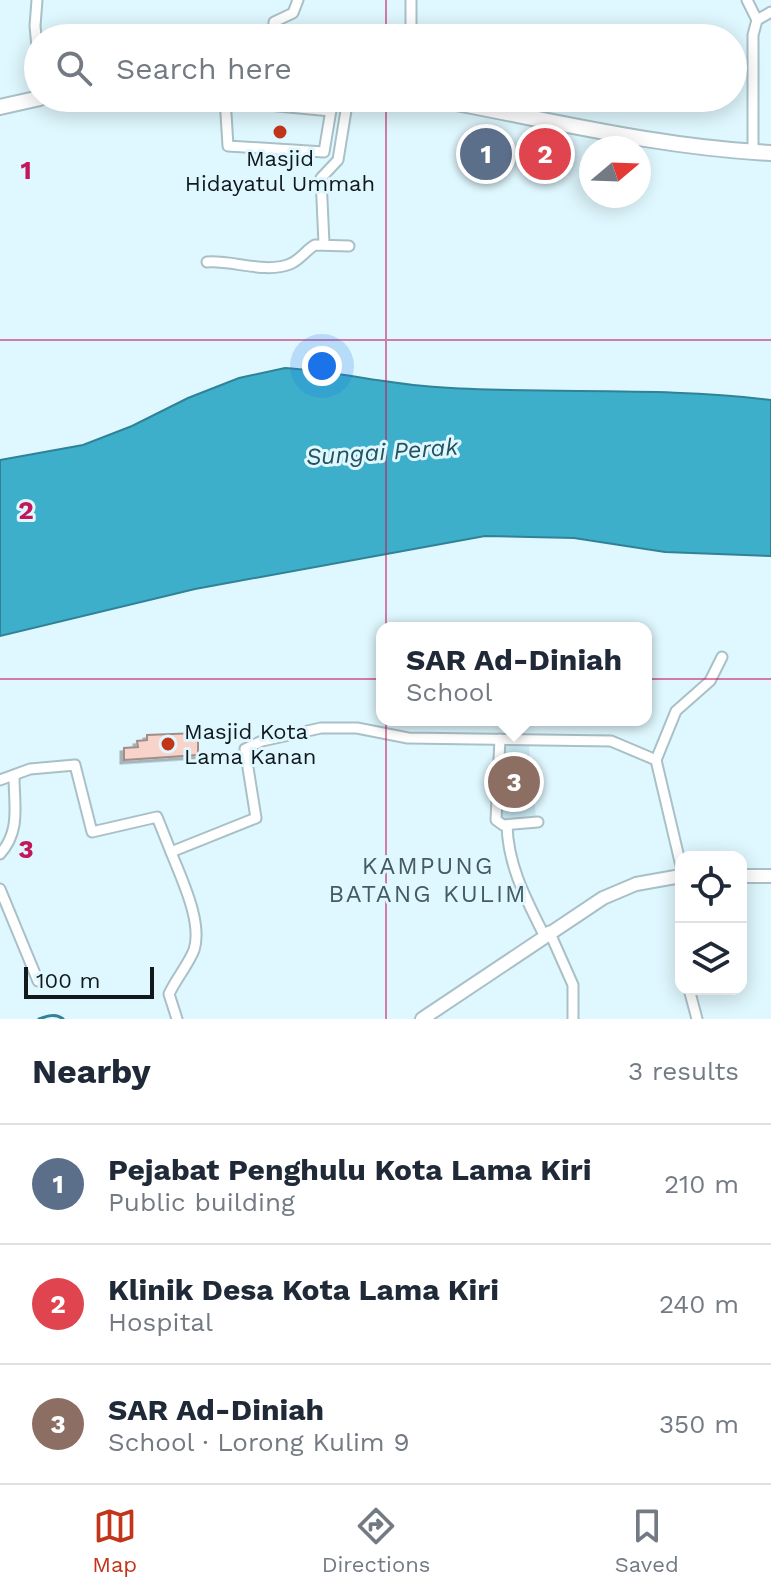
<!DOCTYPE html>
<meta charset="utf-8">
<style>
body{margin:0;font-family:"Work Sans",sans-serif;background:#f6f6f7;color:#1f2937}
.controls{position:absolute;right:24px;bottom:24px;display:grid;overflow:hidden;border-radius:16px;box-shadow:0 4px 20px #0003}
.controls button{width:72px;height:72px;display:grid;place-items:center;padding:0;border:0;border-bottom:2px solid #e0e1e3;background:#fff;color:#1f2937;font:40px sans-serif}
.compass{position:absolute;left:579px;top:136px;width:72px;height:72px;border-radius:50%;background:#fff;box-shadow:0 4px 20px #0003;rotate:71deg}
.scale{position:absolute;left:24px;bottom:20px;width:130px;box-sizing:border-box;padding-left:8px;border:4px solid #11191c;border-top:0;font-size:22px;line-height:28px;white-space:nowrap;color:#11191c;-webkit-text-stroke:6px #dff7fe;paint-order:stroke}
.you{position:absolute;left:322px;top:366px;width:28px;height:28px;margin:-20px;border:6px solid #fff;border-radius:50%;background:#1a73e8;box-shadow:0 0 0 12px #1a73e833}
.badge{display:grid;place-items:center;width:52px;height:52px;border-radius:50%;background:#c1361b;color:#fff;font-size:26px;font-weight:700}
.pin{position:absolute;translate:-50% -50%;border:4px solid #fff;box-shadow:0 2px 8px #0006}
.popup{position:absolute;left:376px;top:622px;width:276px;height:104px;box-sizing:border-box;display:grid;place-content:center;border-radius:16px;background:#fff;filter:drop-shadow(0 2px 6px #0005);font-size:26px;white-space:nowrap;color:#747a83}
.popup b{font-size:30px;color:#1f2937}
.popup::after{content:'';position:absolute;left:50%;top:100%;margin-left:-16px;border:16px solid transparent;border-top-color:#fff}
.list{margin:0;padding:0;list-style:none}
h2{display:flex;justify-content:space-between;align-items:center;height:104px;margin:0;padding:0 32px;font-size:34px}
h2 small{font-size:26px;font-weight:400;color:#747a83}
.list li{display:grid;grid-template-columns:52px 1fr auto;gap:24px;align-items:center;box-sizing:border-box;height:120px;padding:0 32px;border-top:2px solid #e0e1e3}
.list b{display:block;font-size:30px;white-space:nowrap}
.list p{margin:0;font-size:26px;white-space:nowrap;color:#747a83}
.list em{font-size:26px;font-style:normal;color:#747a83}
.icon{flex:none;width:44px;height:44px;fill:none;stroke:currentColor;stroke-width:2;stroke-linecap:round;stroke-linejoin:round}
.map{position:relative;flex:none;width:771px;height:1019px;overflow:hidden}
.search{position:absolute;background:#fff;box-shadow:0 4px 20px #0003;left:24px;right:24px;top:24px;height:88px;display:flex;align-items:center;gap:20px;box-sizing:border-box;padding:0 28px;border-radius:44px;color:#747a83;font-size:30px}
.sheet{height:464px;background:#fff}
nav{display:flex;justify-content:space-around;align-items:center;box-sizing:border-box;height:112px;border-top:2px solid #e0e1e3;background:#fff;font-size:22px;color:#747a83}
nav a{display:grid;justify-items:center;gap:4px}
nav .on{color:#c1361b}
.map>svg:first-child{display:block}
.built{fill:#cbebf5}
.water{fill:#3dafcb;stroke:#308296;stroke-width:2}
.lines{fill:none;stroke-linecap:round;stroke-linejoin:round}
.stream{stroke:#308296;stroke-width:3}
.building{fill:#f7d3ca;stroke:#a28d88;stroke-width:2;filter:url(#shadow)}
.minor-casing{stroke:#a9c0c6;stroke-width:13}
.major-casing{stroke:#a9c0c6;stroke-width:16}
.highway-casing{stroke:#a9c0c6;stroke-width:18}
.minor{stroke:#fff;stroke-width:9}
.major{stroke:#fff;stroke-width:12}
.highway{stroke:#fff;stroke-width:14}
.grid{fill:none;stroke:#c2185b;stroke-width:2;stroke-opacity:0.55}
.poi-dot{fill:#c1361b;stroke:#dff7fe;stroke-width:3}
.labels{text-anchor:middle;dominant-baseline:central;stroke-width:6;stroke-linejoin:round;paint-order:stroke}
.poi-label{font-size:22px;fill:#11191c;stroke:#dff7fe}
.water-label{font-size:24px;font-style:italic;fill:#245360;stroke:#dff7fe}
.neighbourhood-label{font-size:24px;letter-spacing:2px;fill:#465a60;stroke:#dff7fe}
.grid-label{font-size:26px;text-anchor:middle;font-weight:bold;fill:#c2185b;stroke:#dff7fe;stroke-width:6;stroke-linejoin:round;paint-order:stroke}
</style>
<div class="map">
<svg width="771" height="1019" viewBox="0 0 771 1019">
<defs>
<filter id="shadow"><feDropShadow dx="-3.5" dy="3.5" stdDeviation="0" flood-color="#0004"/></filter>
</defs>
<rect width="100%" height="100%" fill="#dff7fe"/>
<!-- built -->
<polygon class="built" points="493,745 529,746 536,817 503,821 499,819"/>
<!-- water -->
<path class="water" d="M 285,368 C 336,371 385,384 436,387 C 547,395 660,386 771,400 L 771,556 L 665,552 L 574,538 L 485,536 L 195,589 L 0,636 L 0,460 L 83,445 L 132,426 L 188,398 L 239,378 Z"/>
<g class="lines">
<!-- stream -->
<path class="stream" d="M 39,1019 C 47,1016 56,1013 63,1019"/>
</g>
<!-- building -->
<g class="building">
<polygon points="536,144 553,144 553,165 537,165"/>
<polygon points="198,733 198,755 124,760 124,748 138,747 137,741 147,740 147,735"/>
</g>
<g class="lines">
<!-- minor casing -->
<g class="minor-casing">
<g id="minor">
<polyline points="37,0 35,26 38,57"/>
<polyline points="747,0 757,20"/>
<polyline points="273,38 274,22 293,13 298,0"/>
<polyline points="411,38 411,0"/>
<polyline points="225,98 228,146 324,152 333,98"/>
<polyline points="225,101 331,111"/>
<polyline points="753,152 753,35 757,20 771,12"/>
<polyline points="324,244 321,178 338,160 348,98"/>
<path d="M 207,262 C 233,260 265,274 290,264 C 300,260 306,250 315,245 L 349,246"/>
<polyline points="500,739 496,820 503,825 538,822"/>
<polyline points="656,760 676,711 710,681 722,657"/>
<polyline points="0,780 30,769 75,765 92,832 157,817 171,852 256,818 245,749 262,741 321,728 357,728 408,738 611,741 656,760 681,866"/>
<path d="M 507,825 C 508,866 526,899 544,935"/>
<path d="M 171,852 C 181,878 203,922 194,950 C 188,965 176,979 169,994 L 177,1019"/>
<path d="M 0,854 C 21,831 14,805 14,776"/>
<polyline points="0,889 38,981"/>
<polyline points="549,931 573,985 573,1019"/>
<polyline points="689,989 697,1019"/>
</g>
</g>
<!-- major casing -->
<g class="major-casing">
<g id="major">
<polyline points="741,876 771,876"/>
<polyline points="422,1019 603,898 636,884 681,876"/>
</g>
</g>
<!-- highway casing -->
<g class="highway-casing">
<g id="highway">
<path d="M 430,98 C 545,119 654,147 771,153"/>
<polyline points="0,107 40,98"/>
</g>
</g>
<!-- minor -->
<use href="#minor" class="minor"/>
<!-- major -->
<use href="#major" class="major"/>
<!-- highway -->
<use href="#highway" class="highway"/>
</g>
<!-- grid -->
<path class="grid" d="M 386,0 L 386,38M 386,98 L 386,1019M 0,340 L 771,340M 0,679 L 771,679"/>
<!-- markers -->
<g class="poi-dot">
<circle cx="280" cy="132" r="8"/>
<circle cx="168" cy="744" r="8"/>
</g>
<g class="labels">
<!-- poi labels -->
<g class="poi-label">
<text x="280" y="158">Masjid<tspan x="280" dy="25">Hidayatul Ummah</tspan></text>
<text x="184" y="731" text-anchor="start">Masjid Kota<tspan x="184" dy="25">Lama Kanan</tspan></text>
</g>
<!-- water labels -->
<g class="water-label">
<text transform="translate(382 452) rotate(-4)">Sungai Perak</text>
</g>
<!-- neighbourhood labels -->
<g class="neighbourhood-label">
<text x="428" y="866">KAMPUNG<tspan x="428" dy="28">BATANG KULIM</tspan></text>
</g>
</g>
<g class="grid-label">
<text x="26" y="179">1</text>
<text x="26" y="519">2</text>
<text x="26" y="858">3</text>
</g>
</svg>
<div class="controls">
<button><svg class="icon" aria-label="locate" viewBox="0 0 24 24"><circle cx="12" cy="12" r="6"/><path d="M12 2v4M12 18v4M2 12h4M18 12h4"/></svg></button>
<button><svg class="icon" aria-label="layers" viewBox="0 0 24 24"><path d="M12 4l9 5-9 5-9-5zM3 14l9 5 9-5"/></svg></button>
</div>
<svg class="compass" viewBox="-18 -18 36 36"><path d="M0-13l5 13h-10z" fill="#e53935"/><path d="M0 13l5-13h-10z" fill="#747a83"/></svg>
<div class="scale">100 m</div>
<div class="you"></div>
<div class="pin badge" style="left:486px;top:154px;background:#5c6f8a">1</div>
<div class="pin badge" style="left:545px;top:154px;background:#e0444e">2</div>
<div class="pin badge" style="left:514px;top:782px;background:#8d6e63">3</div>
<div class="popup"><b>SAR Ad-Diniah</b>School</div>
<div class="search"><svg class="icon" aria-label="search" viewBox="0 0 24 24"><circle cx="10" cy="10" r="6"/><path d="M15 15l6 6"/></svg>Search here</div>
</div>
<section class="sheet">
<h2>Nearby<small>3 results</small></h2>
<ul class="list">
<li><span class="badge" style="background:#5c6f8a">1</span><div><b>Pejabat Penghulu Kota Lama Kiri</b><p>Public building</p></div><em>210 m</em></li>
<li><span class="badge" style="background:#e0444e">2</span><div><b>Klinik Desa Kota Lama Kiri</b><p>Hospital</p></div><em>240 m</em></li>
<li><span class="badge" style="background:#8d6e63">3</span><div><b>SAR Ad-Diniah</b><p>School · Lorong Kulim 9</p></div><em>350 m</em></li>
</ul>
</section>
<nav>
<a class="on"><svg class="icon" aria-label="map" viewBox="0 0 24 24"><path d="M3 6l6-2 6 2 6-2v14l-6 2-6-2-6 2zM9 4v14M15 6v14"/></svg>Map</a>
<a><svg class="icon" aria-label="directions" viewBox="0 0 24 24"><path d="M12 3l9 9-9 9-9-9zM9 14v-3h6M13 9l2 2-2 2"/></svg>Directions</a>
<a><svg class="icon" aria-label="saved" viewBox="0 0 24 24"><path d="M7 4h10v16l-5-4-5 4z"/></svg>Saved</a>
</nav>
